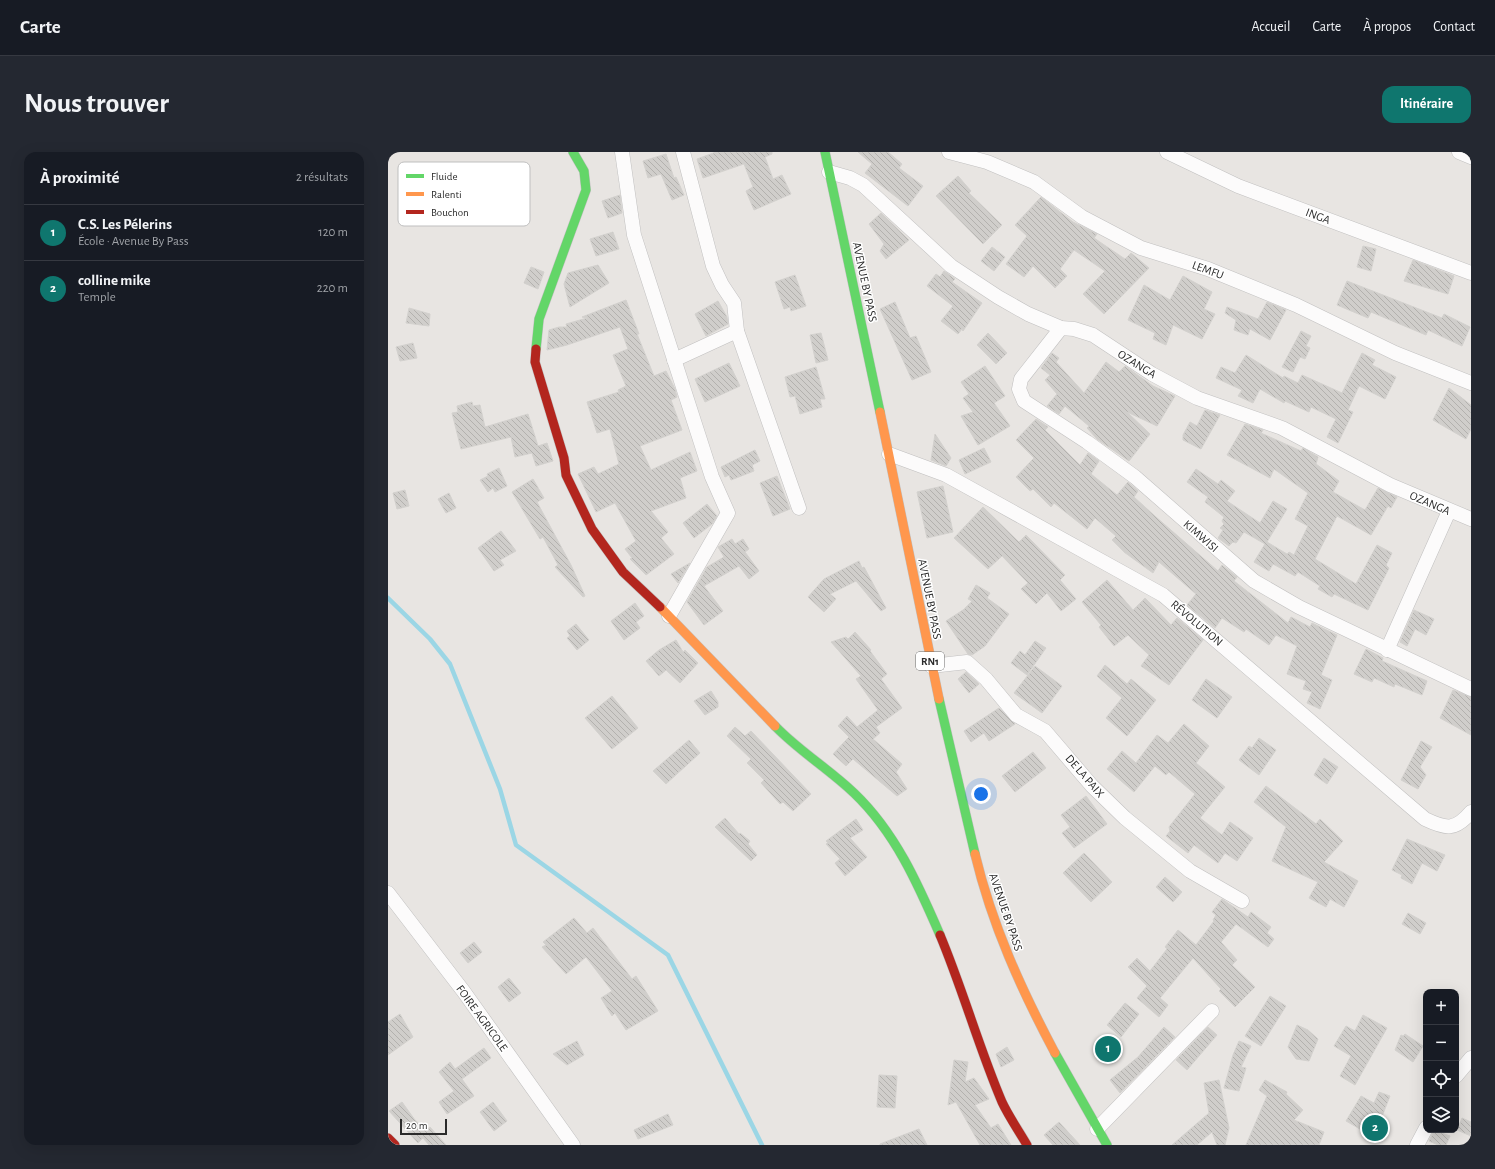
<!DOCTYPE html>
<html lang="fr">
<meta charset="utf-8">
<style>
body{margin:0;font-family:"Alegreya Sans",sans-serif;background:#242831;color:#f1f3f6}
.controls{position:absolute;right:12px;bottom:12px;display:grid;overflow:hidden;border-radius:8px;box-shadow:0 4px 16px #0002}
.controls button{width:36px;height:36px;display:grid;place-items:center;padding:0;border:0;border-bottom:1px solid #363941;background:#171b24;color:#f1f3f6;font:20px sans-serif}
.scale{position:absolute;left:12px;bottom:10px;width:47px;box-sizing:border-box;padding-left:4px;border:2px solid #2b2b2b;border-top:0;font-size:11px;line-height:14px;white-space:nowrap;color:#2b2b2b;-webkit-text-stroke:3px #fff;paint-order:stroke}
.you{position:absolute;left:593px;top:642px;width:14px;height:14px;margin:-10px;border:3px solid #fff;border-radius:50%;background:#1a73e8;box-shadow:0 0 0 6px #1a73e833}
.badge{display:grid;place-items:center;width:26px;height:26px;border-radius:50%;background:#0f766e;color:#fff;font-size:13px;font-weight:700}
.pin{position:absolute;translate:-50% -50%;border:2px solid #fff;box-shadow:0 1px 4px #0006}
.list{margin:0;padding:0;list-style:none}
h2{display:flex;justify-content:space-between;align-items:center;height:52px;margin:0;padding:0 16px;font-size:17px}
h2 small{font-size:13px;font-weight:400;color:#9ea1a6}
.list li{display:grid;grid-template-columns:26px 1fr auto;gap:12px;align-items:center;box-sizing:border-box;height:56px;padding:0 16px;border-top:1px solid #363941}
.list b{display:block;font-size:15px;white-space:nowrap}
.list p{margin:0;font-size:13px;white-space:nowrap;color:#9ea1a6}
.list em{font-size:13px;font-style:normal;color:#9ea1a6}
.icon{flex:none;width:22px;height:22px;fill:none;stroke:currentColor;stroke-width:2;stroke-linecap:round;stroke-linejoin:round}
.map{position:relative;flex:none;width:1083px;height:993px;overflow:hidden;border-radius:12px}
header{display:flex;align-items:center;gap:24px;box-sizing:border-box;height:56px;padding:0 20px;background:#171b24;border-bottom:1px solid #363941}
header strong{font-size:19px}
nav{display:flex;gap:22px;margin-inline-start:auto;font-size:14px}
.intro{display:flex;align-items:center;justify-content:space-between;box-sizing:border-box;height:96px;padding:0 24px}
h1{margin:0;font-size:28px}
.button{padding:10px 18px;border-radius:12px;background:#0f766e;color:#fff;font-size:14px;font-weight:700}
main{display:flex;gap:24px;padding:0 24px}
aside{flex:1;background:#171b24;border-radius:12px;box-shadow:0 4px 16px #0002}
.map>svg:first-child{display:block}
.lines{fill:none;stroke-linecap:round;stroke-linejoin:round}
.stream{stroke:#9bd6e5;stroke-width:4.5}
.building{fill:url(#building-back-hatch);stroke:#d3d1ce}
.street-casing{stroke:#c1c0c0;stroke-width:15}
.fast-casing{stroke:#c1c0c0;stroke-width:10}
.slow-casing{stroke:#c1c0c0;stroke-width:10}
.jam-casing{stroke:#c1c0c0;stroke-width:10}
.street{stroke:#fcfbfb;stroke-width:14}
.fast{stroke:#63d668;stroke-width:9}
.slow{stroke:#ff974d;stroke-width:9}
.jam{stroke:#b3261e;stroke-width:9}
.labels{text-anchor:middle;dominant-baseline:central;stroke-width:3;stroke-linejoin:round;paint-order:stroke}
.shield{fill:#fff;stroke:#6b6b6b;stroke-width:1}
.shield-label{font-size:11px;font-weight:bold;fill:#2b2b2b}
.street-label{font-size:12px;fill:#2b2b2b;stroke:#fff}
.key{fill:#fff;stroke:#bfbfbf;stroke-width:1}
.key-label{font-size:11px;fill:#2b2b2b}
</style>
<header>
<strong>Carte</strong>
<nav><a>Accueil</a><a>Carte</a><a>À propos</a><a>Contact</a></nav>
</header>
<div class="intro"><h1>Nous trouver</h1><a class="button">Itinéraire</a></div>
<main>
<aside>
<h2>À proximité<small>2 résultats</small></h2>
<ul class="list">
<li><span class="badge">1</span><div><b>C.S. Les Pélerins</b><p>École · Avenue By Pass</p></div><em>120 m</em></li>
<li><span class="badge">2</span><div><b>colline mike</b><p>Temple</p></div><em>220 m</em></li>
</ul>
</aside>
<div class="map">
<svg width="1083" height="993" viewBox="0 0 1083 993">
<defs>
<pattern id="building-back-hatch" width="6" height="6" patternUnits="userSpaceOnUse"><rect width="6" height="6" fill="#d0cecb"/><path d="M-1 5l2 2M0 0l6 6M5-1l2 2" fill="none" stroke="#b3b1ae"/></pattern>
</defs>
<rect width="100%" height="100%" fill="#e8e5e2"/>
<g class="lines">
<!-- stream -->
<polyline class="stream" points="0,446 42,487 62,512 112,637 128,693 280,803 374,993"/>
</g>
<!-- building -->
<g class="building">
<polygon points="328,0 384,0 384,2 377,5 385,27 394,23 403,42 366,58 358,39 365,35 356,12 315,26 309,7"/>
<polygon points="470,0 500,0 514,12 511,16 535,34 520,54 477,21 484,12"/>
<polygon points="278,2 286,26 288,25 296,43 284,48 273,22 260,26 255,9"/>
<polygon points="570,24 583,39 581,41 614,73 595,92 548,44"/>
<polygon points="232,43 234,61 220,66 214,49"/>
<polygon points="653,45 685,70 709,82 706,86 737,107 743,101 761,116 716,162 695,142 717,119 686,98 672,117 679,124 667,136 645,114 636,125 618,112 639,84 627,73"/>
<polygon points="493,61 521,88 498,107 492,99 496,92 481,72"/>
<polygon points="225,80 231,97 208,104 202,87"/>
<polygon points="975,94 988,97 983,119 969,115"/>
<polygon points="604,95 617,105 606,119 593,109"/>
<polygon points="1025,108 1066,124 1060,142 1016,129"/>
<polygon points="210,113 221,131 182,155 176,132 180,121"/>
<polygon points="143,115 156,120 150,137 136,131"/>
<polygon points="556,119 567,127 564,130 594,151 575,179 574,177 570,182 553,169 565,154 539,134 548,122 552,125"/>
<polygon points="407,123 418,154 403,159 402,155 396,157 387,130"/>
<polygon points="795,124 824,140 816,157 827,162 814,187 785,173 778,193 765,187 767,181 740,168 756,133 782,148"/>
<polygon points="959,129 1054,166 1056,162 1082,175 1074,194 1040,178 1038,183 983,160 980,166 949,153"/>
<polygon points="238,148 251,182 249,182 266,224 278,219 287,237 289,245 283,248 294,278 252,294 263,318 302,300 309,319 292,326 298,346 263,359 280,380 273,386 286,402 258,423 242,407 244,406 237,397 248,389 227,351 208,360 190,322 206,315 210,322 231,312 222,277 209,281 199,250 231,240 230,238 238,234 225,203 240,197 232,175 179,193 159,198 161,178 171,175 179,175 178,172 199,166 194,165"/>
<polygon points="330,149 339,165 340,172 318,184 307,162"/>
<polygon points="507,150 522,186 528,184 543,220 524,228 492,157"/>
<polygon points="879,150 898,158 882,188 862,177 860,183 846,178 848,168 837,161 839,155 870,167"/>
<polygon points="21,156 42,162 41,174 18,171"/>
<polygon points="913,179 923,184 918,194 922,196 917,207 912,205 905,220 894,215"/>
<polygon points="433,181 440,208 428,211 422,183"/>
<polygon points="600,181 619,201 608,212 589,193"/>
<polygon points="25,191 29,206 12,209 8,195"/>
<polygon points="664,201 671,206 668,210 696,241 718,210 731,220 737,214 765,234 787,244 769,274 739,260 762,282 741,309 709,287 699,276 701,274 677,254 671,262 659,254 669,242 657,228 662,223 653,216"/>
<polygon points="974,201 987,208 984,213 1008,225 997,247 971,234 960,258 965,260 950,291 939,285 948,267 923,255 921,260 897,249 896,251 872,237 865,251 850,244 854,238 828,226 833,215 847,221 858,203 895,226 896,224 910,231 914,223 954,241"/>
<polygon points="341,211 352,234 317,250 307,227"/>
<polygon points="597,214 617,244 606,251 622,274 590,293 573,264 585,260 575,246 581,242 573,230"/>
<polygon points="428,215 437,247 432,247 434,255 412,262 407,244 402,245 397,225"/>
<polygon points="1061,236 1083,253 1083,277 1078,287 1045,268"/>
<polygon points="84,250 85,254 92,253 97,275 140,262 150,294 159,291 165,309 148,314 144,301 127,305 123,285 73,297 64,261 70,260 69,254"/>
<polygon points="817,258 832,263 813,297 795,288 795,283 802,270 809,274"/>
<polygon points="648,267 660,275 657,278 692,313 700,301 711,309 703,322 729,343 740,330 742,332 750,339 746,345 768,365 830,419 834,413 849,425 846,429 900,471 903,465 922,475 924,471 949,483 933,523 944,528 932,557 919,551 924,540 915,537 918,529 899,522 909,494 888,483 881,493 858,477 856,480 834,466 827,476 799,453 808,442 771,410 765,421 736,400 724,388 728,384 707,366 699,377 666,351 663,355 645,337 642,339 628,325 646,306 628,288"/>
<polygon points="857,272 875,278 873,281 913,299 915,296 930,305 928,312 951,329 945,340 977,358 990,336 1009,345 1003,356 1000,354 983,383 949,364 927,407 968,432 989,393 1004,401 998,413 1001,416 980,458 946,442 944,445 930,437 932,434 910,420 907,424 885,412 881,419 866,410 877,392 856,380 848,391 845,390 841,394 830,386 835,378 832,376 836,372 834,369 836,365 817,350 820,345 799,330 808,317 830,332 833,328 847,339 839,349 872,371 885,349 899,357 879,390 899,402 901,400 906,403 920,374 907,367 920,341 886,317 882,326 839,303"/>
<polygon points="547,282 563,306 558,314 543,308"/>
<polygon points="596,296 603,310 577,322 571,308"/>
<polygon points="367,298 372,309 364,313 366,319 343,328 341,323 337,325 333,315"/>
<polygon points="111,316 119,334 107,340 105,336 100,340 92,328 100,324 99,322"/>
<polygon points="389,324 402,357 385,364 372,331"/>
<polygon points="145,327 156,346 149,350 183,413 197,444 195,445 167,415 170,413 155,385 152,387 124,340"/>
<polygon points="555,334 565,380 539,386 529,340"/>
<polygon points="17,338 21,354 9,357 5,341"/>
<polygon points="61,341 68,356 58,361 50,347"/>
<polygon points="319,352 329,364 324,372 306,386 295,371"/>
<polygon points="595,355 631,390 638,383 677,423 672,428 688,447 673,459 659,441 648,452 633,437 640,431 614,404 600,417 566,386"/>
<polygon points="113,379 128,399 112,408 116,413 106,419 90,396"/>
<polygon points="344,387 347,392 355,387 361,397 357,400 371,419 361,427 351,414 316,434 335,459 316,473 299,450 319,415 336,405 330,395"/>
<polygon points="471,409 474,416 476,415 498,456 493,459 468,429 442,442 448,447 436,460 420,445 436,427"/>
<polygon points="302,411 290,431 283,422"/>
<polygon points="719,428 745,458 757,446 783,473 789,466 815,488 781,533 753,514 761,503 740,483 726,494 711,475 713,473 694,450"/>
<polygon points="588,433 602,441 599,446 621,462 597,494 584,503 580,502 558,469 575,458 584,449 580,447"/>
<polygon points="247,451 256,464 248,470 252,476 236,488 223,469"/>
<polygon points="1026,458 1046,467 1038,483 1027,477 1019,494 1012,490"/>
<polygon points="188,472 201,488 189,498 179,486 182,484 179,479"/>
<polygon points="467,480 483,498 482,499 499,522 493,527 514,556 488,575 492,581 485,587 514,612 508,620 519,637 509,644 465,607 458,614 445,602 461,585 450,574 459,564 469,575 490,558 468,527 473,524 443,490 458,485 460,487"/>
<polygon points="288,488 295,500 297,498 310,511 292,531 278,518 271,524 258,509 271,498"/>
<polygon points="647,489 658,496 639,523 623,511 632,499 637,503"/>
<polygon points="978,497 995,506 994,509 1039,529 1034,543 1007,532 1006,535 986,526 984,530 966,522"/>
<polygon points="717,513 739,532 743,527 768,548 739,584 718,566 734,546 709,524"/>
<polygon points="647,514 674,534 654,561 626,541"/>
<polygon points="578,520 591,532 581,541 570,527"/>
<polygon points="818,527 844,545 829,566 804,548"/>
<polygon points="1065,538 1083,545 1083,583 1052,566"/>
<polygon points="323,539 330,550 330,555 317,563 306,549"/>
<polygon points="224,544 250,576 224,597 197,566"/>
<polygon points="611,556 627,572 601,589 596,581 583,590 576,579"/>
<polygon points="796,572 821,594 808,611 837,635 812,666 834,683 842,670 865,686 849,709 837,701 830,711 806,693 800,701 778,684 782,679 781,675 807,642 781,620 778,623 767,614 746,640 719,617 734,599 748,611 769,583 780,591"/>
<polygon points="347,575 357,584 363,579 423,642 405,659 395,650 392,652 373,631 376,628 359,611 363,607 339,584"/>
<polygon points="871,586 888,598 871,623 851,608 861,594 864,596"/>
<polygon points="301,588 312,601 278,632 265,619"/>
<polygon points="1033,589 1044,595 1032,615 1038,623 1030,637 1013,628"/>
<polygon points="645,600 658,616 627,640 614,624"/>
<polygon points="936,606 950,615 939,632 926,623"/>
<polygon points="878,634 928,672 932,667 955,689 936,710 970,729 956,755 942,747 938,755 921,746 930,730 884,709 898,675 866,650"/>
<polygon points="698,644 719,672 686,696 674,681 682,675 673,663"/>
<polygon points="337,666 351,682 352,681 362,689 360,692 369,703 363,709 327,675"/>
<polygon points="468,667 475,678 462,686 479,705 457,724 447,711 452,707 438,692 440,691 438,689"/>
<polygon points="1019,687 1057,703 1049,719 1034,711 1024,732 1013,726 1014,723 1004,718"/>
<polygon points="696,701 724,730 703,750 675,721"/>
<polygon points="777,725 794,740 785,750 768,735"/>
<polygon points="834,747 860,765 863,760 883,775 879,781 886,787 880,795 848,772 833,790 849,808 844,813 867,835 847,855 831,839 833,837 805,806 772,846 780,853 771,865 749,846 759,834 740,815 749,806 762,819 779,797 777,795 790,778 808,793 826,769 825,768 828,763 824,760"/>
<polygon points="1020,761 1038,771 1032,782 1014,772"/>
<polygon points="186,766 199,781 205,776 244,827 248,824 270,859 238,878 227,861 224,864 213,846 224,839 198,805 178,822 154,795 158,793 155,790"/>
<polygon points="86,790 94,800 80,811 72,801"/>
<polygon points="121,826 133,841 121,850 110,835"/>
<polygon points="882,844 898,854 873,894 857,884"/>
<polygon points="737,851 751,862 733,885 719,873"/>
<polygon points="12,862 25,885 0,903 0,870"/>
<polygon points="975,863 999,876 967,933 952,924 963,904 946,894 958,874 967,879"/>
<polygon points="909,873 920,878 930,887 921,909 908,907 900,895"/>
<polygon points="776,875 787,885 732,941 722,928 750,905"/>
<polygon points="820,875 829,883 799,918 788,908"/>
<polygon points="1017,882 1035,894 1025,910 1007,898 1013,883 1015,884"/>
<polygon points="189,889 196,903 179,913 165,902"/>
<polygon points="851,889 863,894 853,915 858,916 851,939 836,936 845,903"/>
<polygon points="619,895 626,908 613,915 608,902"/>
<polygon points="96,896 103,906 74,927 86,944 59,962 51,950 66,939 51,920 62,910 67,917"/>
<polygon points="566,908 580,910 577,930 586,926 601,947 587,953 603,976 610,972 623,993 592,993 568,950 560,953"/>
<polygon points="491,923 509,924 507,956 489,955"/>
<polygon points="831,928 841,976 837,993 829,993 824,980 809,993 784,993 821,961 816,931"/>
<polygon points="877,928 899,940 898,942 915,958 906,968 936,980 931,993 858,993 879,944 871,938"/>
<polygon points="991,940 1002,944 986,985 958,969 973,944 986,951"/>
<polygon points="14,950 27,968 38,978 42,975 58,993 41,993 35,986 30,991 1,959"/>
<polygon points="105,950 119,969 106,979 92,960"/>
<polygon points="280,962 285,973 250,987 246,978"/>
<polygon points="1074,966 1083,970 1083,984 1069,978"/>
<polygon points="671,970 692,993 665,993 656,983"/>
<polygon points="531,977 539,993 492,993 492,992"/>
<polygon points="1046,978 1062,984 1058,993 1050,993 1041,989"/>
</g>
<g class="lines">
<!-- street casing -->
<g class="street-casing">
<g id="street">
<polyline points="234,0 246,83 324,325 340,361 281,464"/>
<polyline points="295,0 325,114 334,133 346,151 349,179 411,356"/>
<polyline points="561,0 599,10 646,30 694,65 753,96 820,117 908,153 1007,201 1083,231"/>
<polyline points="779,0 850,34 1083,121"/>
<polyline points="1071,0 1083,5"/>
<polyline points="441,20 462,26 475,33 563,114 610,145 640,162 673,176 686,177 705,183 764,222 809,246 894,276 1002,333 1083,367"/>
<polyline points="673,176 633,227 631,237 636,249 699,290 747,325 866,429 911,455 1083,537"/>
<polyline points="286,208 349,179"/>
<path d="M 501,302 L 558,323 L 775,443 L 1037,667 C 1058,677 1067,679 1083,660"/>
<polyline points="999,498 1061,359"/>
<polyline points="543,514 579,510 598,527 628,563 657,579 704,634 737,666 802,719 854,749"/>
<polyline points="0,741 76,840 185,993"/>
<polyline points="1068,924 1083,906"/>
<polyline points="709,977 824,859"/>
<polyline points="1029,993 1038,976"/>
</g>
</g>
<!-- fast casing -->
<g class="fast-casing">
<g id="fast">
<polyline points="437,0 492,260"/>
<polyline points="148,197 151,167 198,38 196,19 185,0"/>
<polyline points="551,547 587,702"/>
<path d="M 387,574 C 411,599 441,617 466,641 C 507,680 530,732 552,783"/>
<polyline points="667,901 719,993"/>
</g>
</g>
<!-- slow casing -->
<g class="slow-casing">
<g id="slow">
<polyline points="492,260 551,547"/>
<polyline points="272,455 387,574"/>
<path d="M 587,702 C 604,773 633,837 667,901"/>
</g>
</g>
<!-- jam casing -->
<g class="jam-casing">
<g id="jam">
<polyline points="148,197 147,210 176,306 178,323 204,377 235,420 272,455"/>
<path d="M 552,783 C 575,838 591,896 614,950 C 621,965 631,979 639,993"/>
<polyline points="0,986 7,993"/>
</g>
</g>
<!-- street -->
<use href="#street" class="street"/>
<!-- fast -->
<use href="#fast" class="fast"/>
<!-- slow -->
<use href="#slow" class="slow"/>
<!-- jam -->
<use href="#jam" class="jam"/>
</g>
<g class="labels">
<!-- shield labels -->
<rect class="shield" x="528" y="500" width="28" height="18" rx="3"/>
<g class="shield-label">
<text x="542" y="509">RN1</text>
</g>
<!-- street labels -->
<g class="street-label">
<text transform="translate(930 64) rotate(21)">INGA</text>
<text transform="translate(820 118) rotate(20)">LEMFU</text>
<text transform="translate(477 130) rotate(78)">AVENUE BY PASS</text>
<text transform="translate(749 212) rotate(32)">OZANGA</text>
<text transform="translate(1042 351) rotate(23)">OZANGA</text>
<text transform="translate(813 384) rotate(41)">KIMWISI</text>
<text transform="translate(542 447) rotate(79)">AVENUE BY PASS</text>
<text transform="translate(809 471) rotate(40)">RÉVOLUTION</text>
<text transform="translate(697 624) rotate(49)">DE LA PAIX</text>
<text transform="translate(618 760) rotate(71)">AVENUE BY PASS</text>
<text transform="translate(94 866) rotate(54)">FOIRE AGRICOLE</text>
</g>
</g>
<!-- legend -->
<rect x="10" y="10" width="132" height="64" rx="6" class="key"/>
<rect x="18" y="22" width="18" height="4" fill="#63d668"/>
<rect x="18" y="40" width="18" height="4" fill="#ff974d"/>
<rect x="18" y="58" width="18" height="4" fill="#b3261e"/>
<g class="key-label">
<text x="43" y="28">Fluide</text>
<text x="43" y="46">Ralenti</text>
<text x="43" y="64">Bouchon</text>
</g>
</svg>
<div class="controls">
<button>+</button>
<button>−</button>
<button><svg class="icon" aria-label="locate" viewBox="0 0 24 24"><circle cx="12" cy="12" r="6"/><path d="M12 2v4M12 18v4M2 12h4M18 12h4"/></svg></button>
<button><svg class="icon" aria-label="layers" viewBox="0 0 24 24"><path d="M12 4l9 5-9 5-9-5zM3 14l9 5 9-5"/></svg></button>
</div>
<div class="scale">20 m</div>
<div class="you"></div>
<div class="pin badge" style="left:720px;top:897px">1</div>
<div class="pin badge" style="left:987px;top:976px">2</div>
</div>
</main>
